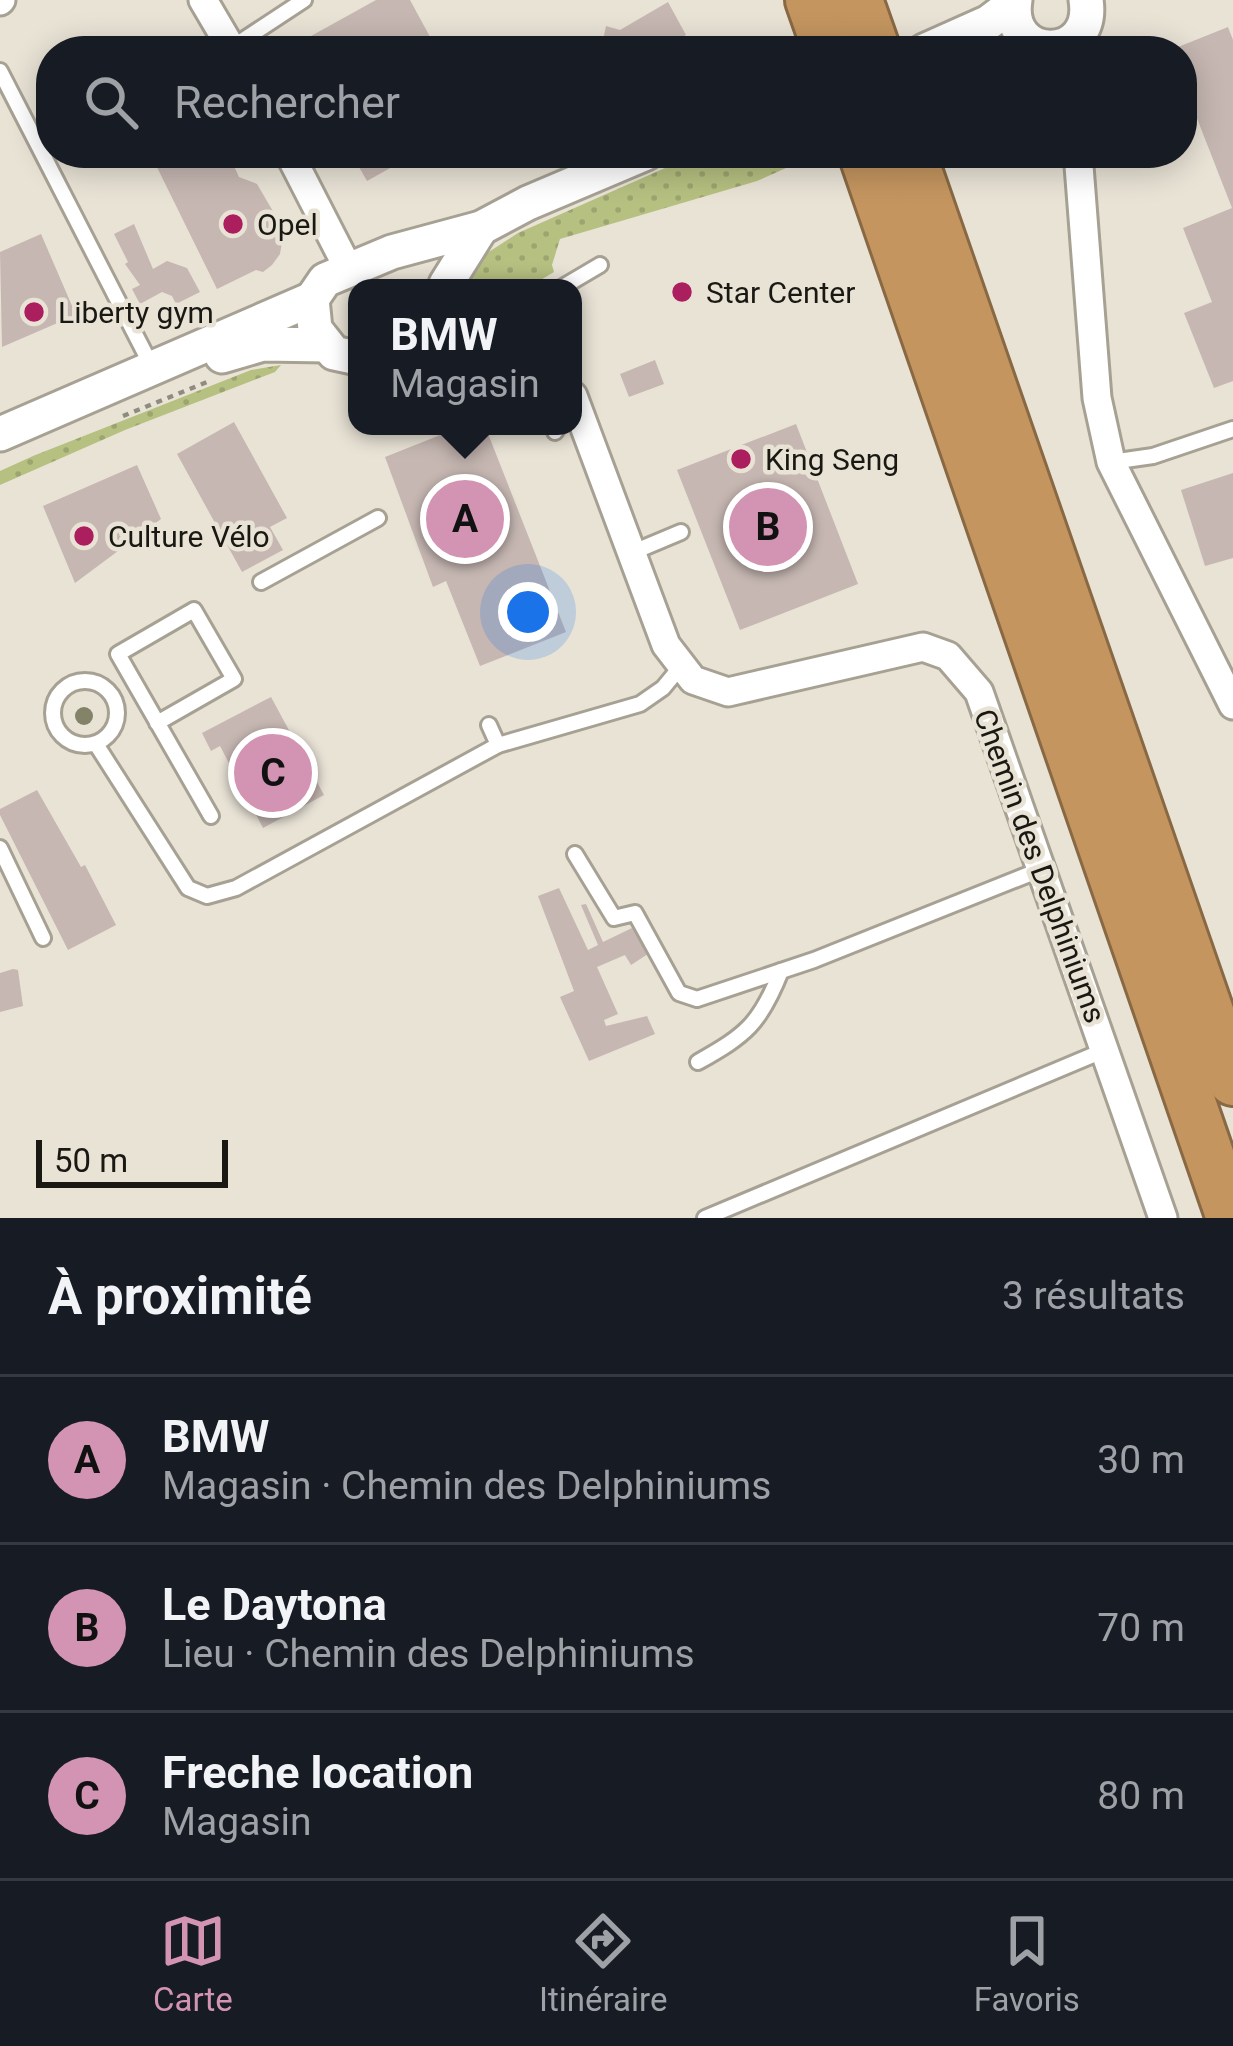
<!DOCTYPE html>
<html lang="fr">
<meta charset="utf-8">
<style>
body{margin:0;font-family:Roboto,sans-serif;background:#242831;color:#f1f3f6}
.scale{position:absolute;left:36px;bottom:30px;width:192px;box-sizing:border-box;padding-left:12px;border:6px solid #1a1813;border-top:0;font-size:33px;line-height:42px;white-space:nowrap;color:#1a1813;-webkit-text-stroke:9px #e9e3d6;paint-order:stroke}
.you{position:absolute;left:528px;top:612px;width:42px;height:42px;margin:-30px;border:9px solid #fff;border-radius:50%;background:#1a73e8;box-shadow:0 0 0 18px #1a73e833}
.badge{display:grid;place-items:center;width:78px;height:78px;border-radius:50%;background:#d294b2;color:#111;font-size:39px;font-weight:700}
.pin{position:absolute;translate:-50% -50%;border:6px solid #fff;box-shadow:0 3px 12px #0006}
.popup{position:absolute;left:348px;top:279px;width:234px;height:156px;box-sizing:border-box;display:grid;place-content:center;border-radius:24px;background:#171b24;filter:drop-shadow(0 3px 9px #0005);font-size:39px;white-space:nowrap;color:#9ea1a6}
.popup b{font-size:45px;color:#f1f3f6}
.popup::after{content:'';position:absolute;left:50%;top:100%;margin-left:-24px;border:24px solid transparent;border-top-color:#171b24}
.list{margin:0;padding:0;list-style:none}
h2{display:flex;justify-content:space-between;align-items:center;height:156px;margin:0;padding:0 48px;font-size:51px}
h2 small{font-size:39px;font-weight:400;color:#9ea1a6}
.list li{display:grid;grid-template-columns:78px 1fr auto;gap:36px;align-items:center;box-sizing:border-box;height:168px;padding:0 48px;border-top:3px solid #363941}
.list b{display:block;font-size:45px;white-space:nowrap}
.list p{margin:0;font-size:39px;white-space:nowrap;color:#9ea1a6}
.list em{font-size:39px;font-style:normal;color:#9ea1a6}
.icon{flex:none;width:66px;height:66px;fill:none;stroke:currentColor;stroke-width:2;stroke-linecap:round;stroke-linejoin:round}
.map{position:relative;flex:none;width:1233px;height:1218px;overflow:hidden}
.search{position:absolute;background:#171b24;box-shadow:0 6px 30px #0003;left:36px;right:36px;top:36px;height:132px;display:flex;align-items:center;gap:30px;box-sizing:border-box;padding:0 42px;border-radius:48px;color:#9ea1a6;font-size:45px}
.sheet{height:660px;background:#171b24}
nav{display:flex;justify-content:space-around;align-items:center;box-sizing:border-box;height:168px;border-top:3px solid #363941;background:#171b24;font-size:33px;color:#9ea1a6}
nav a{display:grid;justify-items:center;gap:6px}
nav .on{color:#d294b2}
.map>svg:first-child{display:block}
.grass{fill:url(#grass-dots)}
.building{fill:#c6b7b2}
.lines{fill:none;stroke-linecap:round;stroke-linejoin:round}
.service-casing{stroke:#a7a194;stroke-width:20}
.minor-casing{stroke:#a7a194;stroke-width:33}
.tertiary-casing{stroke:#a7a194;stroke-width:39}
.motorway-casing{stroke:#886944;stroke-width:54}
.path{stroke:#8f8b81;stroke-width:4.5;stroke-dasharray:6 6;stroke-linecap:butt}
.service{stroke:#fff;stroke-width:14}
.minor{stroke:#fff;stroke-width:27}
.tertiary{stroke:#fff;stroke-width:33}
.motorway{stroke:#c4955f;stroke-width:48}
.tree{fill:#838369}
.poi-dot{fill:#ab1f5f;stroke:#e9e3d6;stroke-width:4.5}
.labels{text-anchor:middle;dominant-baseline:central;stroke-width:9;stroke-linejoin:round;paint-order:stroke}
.poi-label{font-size:30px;fill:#1a1813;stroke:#e9e3d6;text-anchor:start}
.street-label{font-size:30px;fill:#1a1813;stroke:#e9e3d6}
</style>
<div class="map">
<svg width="1233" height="1218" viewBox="0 0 1233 1218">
<defs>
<pattern id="grass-dots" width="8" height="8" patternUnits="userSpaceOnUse" patternTransform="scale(3)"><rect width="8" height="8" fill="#b6c081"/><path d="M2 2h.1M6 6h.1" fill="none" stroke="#9ca46f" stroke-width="1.8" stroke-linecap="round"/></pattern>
</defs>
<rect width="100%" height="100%" fill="#e9e3d6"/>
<!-- grass -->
<g class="grass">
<polygon points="699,153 812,153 813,156 757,181 560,239 552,265 554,272 527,288 471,288 469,280 484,255 518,233"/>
<polygon points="281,365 275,372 125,430 0,485 0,471 33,456 251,370"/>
</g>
<!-- building -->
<g class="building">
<polygon points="376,0 410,0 435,46 425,51 296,51 293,46"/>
<polygon points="668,2 686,35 658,51 629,48 583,51 603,40 606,26 620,30"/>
<polygon points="1228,27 1233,40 1233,381 1214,388 1184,313 1212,302 1183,228 1232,208 1182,80 1182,51 1168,51"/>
<polygon points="150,153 228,153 239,177 257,184 284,230 280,254 272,265 263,272 256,270 217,289"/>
<polygon points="351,153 417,153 367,181"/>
<polygon points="134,224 153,269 167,261 187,268 200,292 176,304 172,296 162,292 140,304 132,289 140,285 125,264 128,262 114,234"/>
<polygon points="41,234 76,315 2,347 0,252"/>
<polygon points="655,360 664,384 629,397 620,374"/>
<polygon points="234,422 287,518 270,527 283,550 242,572 177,454"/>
<polygon points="796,424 858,584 740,630 677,470"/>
<polygon points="463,426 485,426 566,632 480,666 446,581 433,587 385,457"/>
<polygon points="137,465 161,519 75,583 43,506"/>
<polygon points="1233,473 1233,558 1205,566 1181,490"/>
<polygon points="271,697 324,795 263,828 220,746 211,751 202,733"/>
<polygon points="37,790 81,867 85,865 116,925 68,950 0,815 0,809"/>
<polygon points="559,888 588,950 598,945 581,905 586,904 603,942 632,928 648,954 631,965 625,955 597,967 618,1014 604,1020 606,1026 647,1016 655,1034 589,1061 560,997 574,991 538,896"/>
<polygon points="13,969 18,970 23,1006 0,1012 0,973"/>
</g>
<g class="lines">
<!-- service casing -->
<g class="service-casing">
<g id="service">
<polyline points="231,48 304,0"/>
<polyline points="0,71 151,365"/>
<polyline points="561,288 600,265"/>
<polyline points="555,432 559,426"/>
<polyline points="1111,462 1153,456 1233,429"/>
<polyline points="631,553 681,532"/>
<polyline points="261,582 378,518"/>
<circle cx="85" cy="713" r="32"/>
<polyline points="157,723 234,679 194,610 118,654 211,816"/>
<polyline points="489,725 498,745"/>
<polyline points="96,744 188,888 207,896 236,888 498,745 640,704 663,688 682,665"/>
<polyline points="0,848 43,938"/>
<polyline points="575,854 614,918 635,913 679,993 697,999 814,960 1042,869"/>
<path d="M 698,1062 C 746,1035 760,1024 781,971"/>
<polyline points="705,1218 1105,1050"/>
</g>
</g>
<!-- minor casing -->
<g class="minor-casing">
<g id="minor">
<polyline points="203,0 233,51"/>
<polyline points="0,1 1,0"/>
<polyline points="289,153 349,270"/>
<polyline points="1078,153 1097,398 1111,462 1233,705"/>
<polyline points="573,396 666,645 693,680 728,692 923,647 948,656 979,692 1163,1218"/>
</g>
</g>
<!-- tertiary casing -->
<g class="tertiary-casing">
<g id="tertiary">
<path d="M 1015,0 C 1005,63 1096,63 1086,0"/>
<polyline points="924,51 989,22 1014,3"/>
<polyline points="446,284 481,228"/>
<polyline points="222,356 263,344 326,345"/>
<polyline points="357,358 334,353 315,329 312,299 325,280 349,270 392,252 481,228 528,203 646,153"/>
<polyline points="0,434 312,299"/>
</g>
</g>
<!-- motorway casing -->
<g class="motorway-casing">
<g id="motorway">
<polyline points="810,0 828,51"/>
<polyline points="858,0 876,51"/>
<polyline points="863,153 1231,1218"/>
<polyline points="911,153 1233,1081"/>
</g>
</g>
<!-- path -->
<polyline class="path" points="123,416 207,382"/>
<!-- service -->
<use href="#service" class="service"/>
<!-- minor -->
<use href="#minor" class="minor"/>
<!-- tertiary -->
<use href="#tertiary" class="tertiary"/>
<!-- motorway -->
<use href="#motorway" class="motorway"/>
</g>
<!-- trees -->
<circle class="tree" cx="84" cy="716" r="9"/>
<!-- markers -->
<g class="poi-dot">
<circle cx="233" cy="224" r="12"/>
<circle cx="682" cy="292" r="12"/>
<circle cx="34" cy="312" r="12"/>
<circle cx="741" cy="459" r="12"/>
<circle cx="84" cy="536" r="12"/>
</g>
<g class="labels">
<!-- poi labels -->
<g class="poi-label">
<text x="257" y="224">Opel</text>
<text x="706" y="292">Star Center</text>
<text x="58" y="312">Liberty gym</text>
<text x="765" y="459">King Seng</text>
<text x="108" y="536">Culture Vélo</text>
</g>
<!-- street labels -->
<g class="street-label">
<text transform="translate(1040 866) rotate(70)">Chemin des Delphiniums</text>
</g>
</g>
</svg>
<div class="scale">50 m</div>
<div class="you"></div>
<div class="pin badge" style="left:465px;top:519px">A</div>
<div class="popup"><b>BMW</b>Magasin</div>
<div class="pin badge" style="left:768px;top:527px">B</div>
<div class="pin badge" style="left:273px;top:773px">C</div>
<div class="search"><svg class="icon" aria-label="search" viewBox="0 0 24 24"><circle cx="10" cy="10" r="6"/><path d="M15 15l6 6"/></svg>Rechercher</div>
</div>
<section class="sheet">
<h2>À proximité<small>3 résultats</small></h2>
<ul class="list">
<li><span class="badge">A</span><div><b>BMW</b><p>Magasin · Chemin des Delphiniums</p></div><em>30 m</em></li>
<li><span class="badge">B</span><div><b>Le Daytona</b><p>Lieu · Chemin des Delphiniums</p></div><em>70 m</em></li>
<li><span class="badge">C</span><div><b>Freche location</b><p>Magasin</p></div><em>80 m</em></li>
</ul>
</section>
<nav>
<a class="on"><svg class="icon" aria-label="map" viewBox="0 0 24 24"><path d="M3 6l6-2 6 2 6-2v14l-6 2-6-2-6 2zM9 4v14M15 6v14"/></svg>Carte</a>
<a><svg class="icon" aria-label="directions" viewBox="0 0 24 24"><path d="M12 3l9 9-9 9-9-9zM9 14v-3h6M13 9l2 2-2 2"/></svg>Itinéraire</a>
<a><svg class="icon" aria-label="saved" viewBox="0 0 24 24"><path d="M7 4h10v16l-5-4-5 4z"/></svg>Favoris</a>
</nav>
